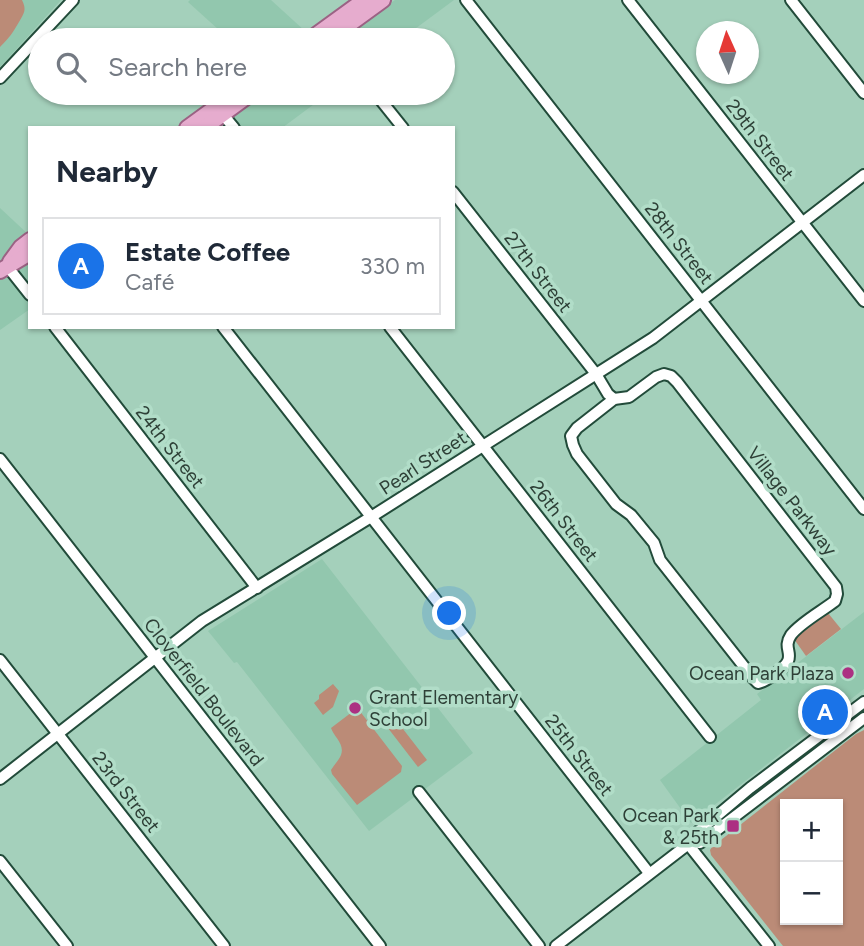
<!DOCTYPE html>
<meta charset="utf-8">
<style>
body{margin:0;font-family:Figtree,sans-serif;background:#f6f6f7;color:#1f2937}
.controls{position:absolute;right:21px;bottom:21px;display:grid;overflow:hidden;border-radius:0px;box-shadow:0 2px 5px #0004}
.controls button{width:63px;height:63px;display:grid;place-items:center;padding:0;border:0;border-bottom:2px solid #e0e1e3;background:#fff;color:#1f2937;font:35px sans-serif}
.compass{position:absolute;left:696px;top:21px;width:63px;height:63px;border-radius:50%;background:#fff;box-shadow:0 2px 5px #0004;rotate:357deg}
.you{position:absolute;left:450px;top:614px;width:24px;height:24px;margin:-18px;border:5px solid #fff;border-radius:50%;background:#1a73e8;box-shadow:0 0 0 10px #1a73e833}
.badge{display:grid;place-items:center;width:46px;height:46px;border-radius:50%;background:#1a73e8;color:#fff;font-size:23px;font-weight:700}
.pin{position:absolute;translate:-50% -50%;border:4px solid #fff;box-shadow:0 2px 7px #0006}
.list{margin:0;padding:0;list-style:none}
h2{display:flex;justify-content:space-between;align-items:center;height:91px;margin:0;padding:0 28px;font-size:30px}
h2 small{font-size:23px;font-weight:400;color:#747a83}
.list li{display:grid;grid-template-columns:46px 1fr auto;gap:21px;align-items:center;box-sizing:border-box;height:98px;margin:0 14px 14px;padding:0 14px;border:2px solid #e0e1e3;border-radius:0px}
.list b{display:block;font-size:26px;white-space:nowrap}
.list p{margin:0;font-size:23px;white-space:nowrap;color:#747a83}
.list em{font-size:23px;font-style:normal;color:#747a83}
.icon{flex:none;width:38px;height:38px;fill:none;stroke:currentColor;stroke-width:2;stroke-linecap:round;stroke-linejoin:round}
.map{position:relative;flex:none;width:864px;height:946px;overflow:hidden}
.search{position:absolute;background:#fff;box-shadow:0 2px 5px #0004;left:28px;top:28px;width:427px;height:77px;display:flex;align-items:center;gap:18px;box-sizing:border-box;padding:0 24px;border-radius:38px;color:#747a83;font-size:26px}
.panel{position:absolute;background:#fff;box-shadow:0 2px 5px #0004;left:28px;top:126px;width:427px;height:203px;border-radius:0px}
.map>svg:first-child{display:block}
.built{fill:#92c7ae}
.green{fill:#bb8b77;fill-rule:evenodd}
.lines{fill:none;stroke-linecap:round;stroke-linejoin:round}
.minor-casing{stroke:#224b3a;stroke-width:14}
.major-casing{stroke:#9b6284;stroke-width:18}
.minor{stroke:#fff;stroke-width:10}
.major{stroke:#e6acce;stroke-width:14}
.poi-dot{fill:#ac3082;stroke:#b1ddc8;stroke-width:2.5}
.labels{text-anchor:middle;dominant-baseline:central;stroke-width:7;stroke-linejoin:round;paint-order:stroke}
.street-label{font-size:19px;fill:#2e4037;stroke:#b1ddc8}
.poi-label{font-size:19px;fill:#2e4037;stroke:#b1ddc8;text-anchor:end}
</style>
<div class="map">
<svg width="864" height="946" viewBox="0 0 864 946">
<rect width="100%" height="100%" fill="#a4d0bb"/>
<!-- built -->
<g class="built">
<polygon points="0,0 61,0 0,67"/>
<polygon points="190,0 271,0 305,31 292,40 230,40 188,2"/>
<polygon points="395,0 454,0 400,40 339,40"/>
<polygon points="266,93 329,93 282,128 218,128"/>
<polygon points="0,208 30,236 30,309 0,330"/>
<polygon points="322,559 473,753 369,831 237,662 234,663 208,631"/>
<polygon points="864,612 864,689 691,823 660,780 761,700 757,694"/>
</g>
<!-- green -->
<g class="green">
<path d="M 0,0 L 22,0 C 27,10 24,13 19,22 C 12,34 10,37 0,47 Z"/>
<polygon points="828,613 841,629 806,656 794,639"/>
<polygon points="333,684 339,691 333,707 323,715 314,703 319,699 319,695"/>
<path d="M 356,709 L 359,710 L 402,766 L 401,772 L 357,805 L 332,774 L 331,770 C 334,765 339,760 341,755 C 345,744 334,737 331,728 Z"/>
<polygon points="390,712 396,719 404,713 411,722 403,729 427,760 418,767 381,719"/>
<path d="M 864,730 L 864,946 L 783,946 L 711,855 L 710,850 L 712,847 L 856,734 ZM 785,804 L 838,804 L 838,920 L 785,920 Z"/>
</g>
<g class="lines">
<!-- minor casing -->
<g class="minor-casing">
<g id="minor">
<polyline points="466,0 864,509"/>
<polyline points="628,0 864,301"/>
<polyline points="791,0 864,93"/>
<polyline points="0,78 73,0"/>
<polyline points="375,93 403,128"/>
<polyline points="220,111 234,128"/>
<polyline points="453,192 596,374 608,394 614,399"/>
<polyline points="7,266 30,295"/>
<polyline points="55,327 257,588"/>
<polyline points="223,327 649,873"/>
<polyline points="390,327 710,737"/>
<path d="M 664,374 L 671,376 L 677,382 L 836,587 L 837,594 L 835,601 C 822,611 800,623 791,635 C 783,647 792,652 788,661 C 785,668 765,682 758,683 L 753,678 L 660,560 L 654,543 L 631,515 L 616,504 L 577,454 L 573,445 L 571,436 L 577,428 L 614,399 L 629,397 L 656,377 Z"/>
<polyline points="0,459 380,946"/>
<polyline points="0,660 224,946"/>
<polyline points="0,779 202,621 371,517 653,338 864,175"/>
<polyline points="419,792 539,946"/>
<polyline points="691,842 700,843 864,718"/>
<polyline points="688,844 769,946"/>
<polyline points="0,861 67,946"/>
<polyline points="556,946 691,842 694,835 750,788 864,702"/>
</g>
</g>
<!-- major casing -->
<g class="major-casing">
<g id="major">
<polyline points="309,40 364,0"/>
<polyline points="328,40 383,0"/>
<polyline points="187,128 235,93"/>
<polyline points="204,128 252,93"/>
<polyline points="10,262 21,247 30,240"/>
<polyline points="0,271 30,253"/>
</g>
</g>
<!-- minor -->
<use href="#minor" class="minor"/>
<!-- major -->
<use href="#major" class="major"/>
</g>
<!-- markers -->
<g class="poi-dot">
<circle cx="848" cy="673" r="7"/>
<circle cx="355" cy="708" r="7"/>
<rect x="726" y="819" width="14" height="14" rx="3.5"/>
</g>
<g class="labels">
<!-- street labels -->
<g class="street-label">
<text transform="translate(760 140) rotate(52)">29th Street</text>
<text transform="translate(679 243) rotate(52)">28th Street</text>
<text transform="translate(538 272) rotate(52)">27th Street</text>
<text transform="translate(170 447) rotate(52)">24th Street</text>
<text transform="translate(423 463) rotate(-33)">Pearl Street</text>
<text transform="translate(792 501) rotate(52)">Village Parkway</text>
<text transform="translate(564 521) rotate(52)">26th Street</text>
<text transform="translate(204 692) rotate(52)">Cloverfield Boulevard</text>
<text transform="translate(579 755) rotate(52)">25th Street</text>
<text transform="translate(126 792) rotate(52)">23rd Street</text>
</g>
<!-- poi labels -->
<g class="poi-label">
<text x="834" y="673">Ocean Park Plaza</text>
<text x="369" y="697" text-anchor="start">Grant Elementary<tspan x="369" dy="22">School</tspan></text>
<text x="719" y="815">Ocean Park<tspan x="719" dy="22">&amp; 25th</tspan></text>
</g>
</g>
</svg>
<div class="controls">
<button>+</button>
<button>−</button>
</div>
<svg class="compass" viewBox="-18 -18 36 36"><path d="M0-13l5 13h-10z" fill="#e53935"/><path d="M0 13l5-13h-10z" fill="#747a83"/></svg>
<div class="you"></div>
<div class="pin badge" style="left:825px;top:712px">A</div>
<div class="search"><svg class="icon" aria-label="search" viewBox="0 0 24 24"><circle cx="10" cy="10" r="6"/><path d="M15 15l6 6"/></svg>Search here</div>
<section class="panel">
<h2>Nearby<small></small></h2>
<ul class="list">
<li><span class="badge">A</span><div><b>Estate Coffee</b><p>Café</p></div><em>330 m</em></li>
</ul>
</section>
</div>
